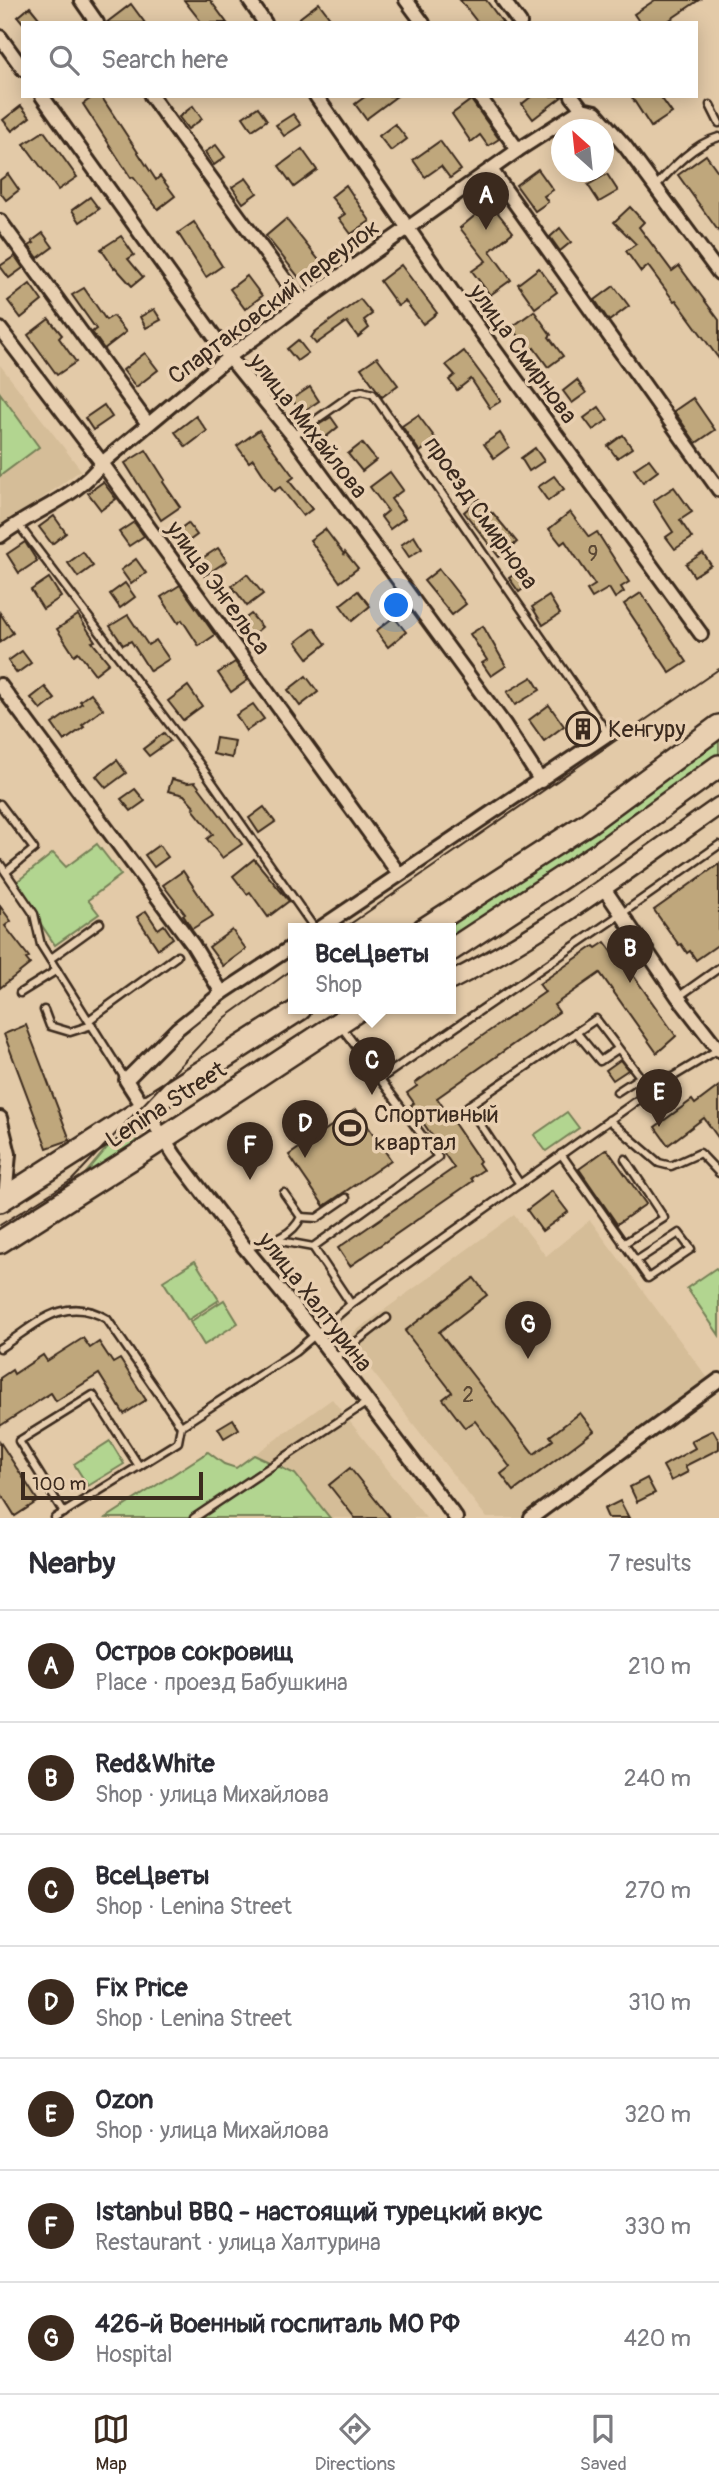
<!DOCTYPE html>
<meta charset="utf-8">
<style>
body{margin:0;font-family:Pangolin,sans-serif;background:#f2f2f3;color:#2b2b33}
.compass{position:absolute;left:551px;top:119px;width:63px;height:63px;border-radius:50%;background:#fff;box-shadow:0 4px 18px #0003;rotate:333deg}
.scale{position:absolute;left:21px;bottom:18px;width:182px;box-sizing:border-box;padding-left:7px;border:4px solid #3b2a1e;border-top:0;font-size:19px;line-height:24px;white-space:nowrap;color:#3b2a1e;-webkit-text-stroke:5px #e8cfb0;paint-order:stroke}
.you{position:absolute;left:397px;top:606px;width:24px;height:24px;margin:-18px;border:5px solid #fff;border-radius:50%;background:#1a73e8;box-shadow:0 0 0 10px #1a73e833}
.badge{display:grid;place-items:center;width:46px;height:46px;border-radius:50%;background:#3b2a1e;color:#fff;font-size:23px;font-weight:700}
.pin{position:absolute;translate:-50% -58px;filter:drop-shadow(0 2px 4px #0008)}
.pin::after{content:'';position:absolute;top:37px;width:24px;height:21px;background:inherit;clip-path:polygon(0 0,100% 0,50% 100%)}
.popup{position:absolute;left:288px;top:923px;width:168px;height:91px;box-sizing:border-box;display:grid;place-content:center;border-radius:0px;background:#fff;filter:drop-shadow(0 2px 5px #0005);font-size:23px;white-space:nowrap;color:#7c7c81}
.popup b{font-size:26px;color:#2b2b33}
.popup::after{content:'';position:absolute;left:50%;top:100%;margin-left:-14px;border:14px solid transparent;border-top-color:#fff}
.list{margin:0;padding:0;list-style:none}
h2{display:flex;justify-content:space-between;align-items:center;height:91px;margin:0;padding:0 28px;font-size:30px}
h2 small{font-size:23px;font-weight:400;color:#7c7c81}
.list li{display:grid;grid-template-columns:46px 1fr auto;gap:21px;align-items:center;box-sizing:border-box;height:112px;padding:0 28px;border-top:2px solid #e1e1e2}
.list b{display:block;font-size:26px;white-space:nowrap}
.list p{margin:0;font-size:23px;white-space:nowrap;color:#7c7c81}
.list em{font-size:23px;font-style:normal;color:#7c7c81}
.icon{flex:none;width:38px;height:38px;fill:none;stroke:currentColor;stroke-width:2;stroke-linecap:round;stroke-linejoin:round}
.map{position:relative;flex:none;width:719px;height:1518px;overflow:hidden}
.search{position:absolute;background:#fff;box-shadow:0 4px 18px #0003;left:21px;right:21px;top:21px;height:77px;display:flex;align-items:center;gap:18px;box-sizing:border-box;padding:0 24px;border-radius:0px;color:#7c7c81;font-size:26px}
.sheet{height:875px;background:#fff}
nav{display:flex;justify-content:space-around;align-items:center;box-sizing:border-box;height:98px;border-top:2px solid #e1e1e2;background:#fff;font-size:19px;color:#7c7c81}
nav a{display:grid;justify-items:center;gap:4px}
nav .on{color:#3b2a1e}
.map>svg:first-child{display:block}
.built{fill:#d5bd98}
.green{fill:#b2d590;stroke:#768057;stroke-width:2}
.building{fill:#bfa77b;stroke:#3b2a1e;stroke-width:2}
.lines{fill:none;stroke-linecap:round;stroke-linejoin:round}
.service-casing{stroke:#3b2a1e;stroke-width:11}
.minor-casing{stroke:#3b2a1e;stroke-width:18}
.tertiary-casing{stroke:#3b2a1e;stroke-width:21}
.primary-casing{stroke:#3b2a1e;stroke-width:26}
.service{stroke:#e8cfb0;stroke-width:6}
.minor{stroke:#e8cfb0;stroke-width:12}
.tertiary{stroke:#e8cfb0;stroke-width:16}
.primary{stroke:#e8cfb0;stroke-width:21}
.tram{stroke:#3b2a1e;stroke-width:2}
.labels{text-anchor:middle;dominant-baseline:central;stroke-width:7;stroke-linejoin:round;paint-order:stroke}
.number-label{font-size:21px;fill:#5c4935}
.street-label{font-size:24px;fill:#3b2a1e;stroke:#e8cfb0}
.poi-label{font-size:24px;fill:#3b2a1e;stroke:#e8cfb0;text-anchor:start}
</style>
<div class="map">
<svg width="719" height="1518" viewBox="0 0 719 1518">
<rect width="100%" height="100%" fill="#e3caa8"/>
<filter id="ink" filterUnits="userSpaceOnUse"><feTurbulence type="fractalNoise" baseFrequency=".0143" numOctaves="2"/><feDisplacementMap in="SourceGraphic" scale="14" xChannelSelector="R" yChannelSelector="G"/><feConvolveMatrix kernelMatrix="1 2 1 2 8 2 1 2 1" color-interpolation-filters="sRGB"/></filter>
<g filter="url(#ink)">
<!-- built -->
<g class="built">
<polygon points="0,365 81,470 0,529"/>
<polygon points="514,1215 546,1256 590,1220 710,1381 521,1518 487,1518 346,1338"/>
<polygon points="332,1399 426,1518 266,1518 236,1468"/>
</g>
<!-- green -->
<g class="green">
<polygon points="0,393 39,447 0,476"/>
<polygon points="719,740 719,756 568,861 451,936 451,929 436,929 669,775"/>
<polygon points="97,844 121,875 88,900 99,914 55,945 14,884 53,853 66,867"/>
<polygon points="567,1112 579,1128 546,1151 534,1135"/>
<polygon points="123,1135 129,1135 136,1139 137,1143 76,1185 110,1144"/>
<polygon points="195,1261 219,1300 188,1320 163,1281"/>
<polygon points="716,1268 719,1272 719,1335 687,1288"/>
<polygon points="224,1300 238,1323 204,1345 190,1322"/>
<polygon points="110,1441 124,1464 88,1486 74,1464"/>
<polygon points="208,1452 224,1464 236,1468 254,1455 295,1474 330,1518 106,1518"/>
</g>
<!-- building -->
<g class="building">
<polygon points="184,0 210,0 227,23 202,23"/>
<polygon points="460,0 486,0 503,23 478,23"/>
<polygon points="655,0 699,0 665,23 640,23 634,14"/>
<polygon points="319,3 334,23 293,23"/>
<polygon points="131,4 145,23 106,23"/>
<polygon points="30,7 43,23 23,23 18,17"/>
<polygon points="94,96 101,96 156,180 160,176 175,196 158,209 133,177 131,178 83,104"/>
<polygon points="366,96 397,96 366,119 355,104"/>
<polygon points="532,96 563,96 533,119 522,104"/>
<polygon points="631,96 660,96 672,113 651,127"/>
<polygon points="471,100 499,139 488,146 480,135 471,142 452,114"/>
<polygon points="21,106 30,117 12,131 3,120"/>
<polygon points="193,106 202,119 188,129 179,117"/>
<polygon points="258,107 267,120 252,130 243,117"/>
<polygon points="293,114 301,125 284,136 276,125"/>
<polygon points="395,124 407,139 391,151 379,136"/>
<polygon points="44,131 77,177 58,190 24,144"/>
<polygon points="440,141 461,170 450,178 441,166 425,177 413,160"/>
<polygon points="216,145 225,157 214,165 205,152"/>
<polygon points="302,149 317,170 294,187 279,166"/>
<polygon points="706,155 719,173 719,232 678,175"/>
<polygon points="538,169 553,190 544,196 548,202 535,211 516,185"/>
<polygon points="8,174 19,190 6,200 0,192 0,180"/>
<polygon points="607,174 618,191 599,202 588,185"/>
<polygon points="246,178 257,193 243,203 232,187"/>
<polygon points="346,185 370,221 351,234 339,218 345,214 331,197"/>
<polygon points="90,197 99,209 80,222 72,210"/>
<polygon points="490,203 513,232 490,251 511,280 490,295 472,271 486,261 460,228"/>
<polygon points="630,207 644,222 639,227 672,271 679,266 719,320 719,359 676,300 674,301 648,266 641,272 626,251 636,244 614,222"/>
<polygon points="286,219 326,269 305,285 266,236"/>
<polygon points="194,222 222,266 206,277 178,233"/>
<polygon points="560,228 571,242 560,251 550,237"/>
<polygon points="43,233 53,247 38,258 29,246 34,243 32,241"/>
<polygon points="121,236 134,255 128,259 143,277 132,286 115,267 114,268 101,249"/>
<polygon points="15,256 23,268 9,278 0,266"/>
<polygon points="401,265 437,313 423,324 405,301 398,306 380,281"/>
<polygon points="539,268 557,292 535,308 518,284"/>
<polygon points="247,276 262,296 245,309 230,289"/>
<polygon points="30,284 42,301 21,318 8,301"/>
<polygon points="614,286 629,306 609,321 595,300"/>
<polygon points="84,288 106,320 113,316 126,332 104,349 92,332 96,329 72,295"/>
<polygon points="360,299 372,314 364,320 369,328 358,337 347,322 316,344 311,338 315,332"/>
<polygon points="154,309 161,320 146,328 140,317"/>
<polygon points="534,311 551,335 549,337 563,356 548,367 534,348 530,351 512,327"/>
<polygon points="49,319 62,335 59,338 76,362 57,375 28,335"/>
<polygon points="298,340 308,353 297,361 287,349"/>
<polygon points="464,351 501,401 490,408 471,379 457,390 449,380 455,375 446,365"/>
<polygon points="145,353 158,370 136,387 123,370"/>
<polygon points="377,357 398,385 382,397 361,368"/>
<polygon points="577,380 586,393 572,403 563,391"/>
<polygon points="310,387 319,401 301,413 292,399"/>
<polygon points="693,398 715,430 696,443 674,411"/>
<polygon points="104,405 112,417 93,430 85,418"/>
<polygon points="599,407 608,420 593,430 584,418"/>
<polygon points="418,415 436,439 420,452 402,426"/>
<polygon points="196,416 207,431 186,447 175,432"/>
<polygon points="331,417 338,427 321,441 312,429"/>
<polygon points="259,430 294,477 289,481 312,509 303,516 280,487 274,491 253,459 249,462 237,446"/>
<polygon points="500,433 509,447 494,458 484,444"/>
<polygon points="623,435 632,448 617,458 608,446"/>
<polygon points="362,443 376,460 362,471 348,454"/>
<polygon points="535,448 544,461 529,471 521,458"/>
<polygon points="146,450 165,480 163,482 180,507 161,520 125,463"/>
<polygon points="649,459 658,471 643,482 634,469"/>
<polygon points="390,472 403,490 391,499 405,518 390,529 381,517 388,511 370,487"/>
<polygon points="554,476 564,489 548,501 538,487"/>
<polygon points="103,482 116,499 101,510 88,493"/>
<polygon points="674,487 692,512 680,520 692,538 675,549 666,537 673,532 653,501"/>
<polygon points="479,499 492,514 493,513 517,542 499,557 464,512"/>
<polygon points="570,512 589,537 597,532 629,582 621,587 624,592 615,598 609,588 592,598 587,590 595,585 565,541 561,544 549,529"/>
<polygon points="54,516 66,533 52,544 39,527"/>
<polygon points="134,522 144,536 129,546 119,532"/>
<polygon points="188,523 197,535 182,546 173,534"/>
<polygon points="325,529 344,554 345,552 358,568 340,582 310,540"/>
<polygon points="414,536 422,549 409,557 401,545"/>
<polygon points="25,542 37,561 19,573 7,554"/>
<polygon points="218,548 227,561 204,576 195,563"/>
<polygon points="83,552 93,566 78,577 68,563"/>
<polygon points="703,553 711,565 694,576 686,564"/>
<polygon points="136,559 146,573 131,584 121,570"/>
<polygon points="439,569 466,604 452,615 424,581"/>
<polygon points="522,569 532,582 519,592 509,578"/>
<polygon points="247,574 263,594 247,606 232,586"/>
<polygon points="49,578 61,597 43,609 31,590"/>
<polygon points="125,583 135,597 120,608 110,594"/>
<polygon points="180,585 215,635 199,646 182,620 178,623 161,597"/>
<polygon points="358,591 370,606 352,621 340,605"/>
<polygon points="641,593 687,662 670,673 624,604"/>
<polygon points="549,596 560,614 543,625 532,607"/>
<polygon points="0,613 13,633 0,642"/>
<polygon points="251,614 262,627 249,638 238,624"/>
<polygon points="78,615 95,641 92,642 109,663 95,674 78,652 74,655 57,629"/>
<polygon points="128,615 148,645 156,640 169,659 150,671 131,641 123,645 110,626"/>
<polygon points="394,617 406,632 388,647 376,631"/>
<polygon points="483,626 506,666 491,676 482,663 487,660 470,634"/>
<polygon points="314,628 326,644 308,658 296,642"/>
<polygon points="22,651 31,663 17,673 8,661"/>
<polygon points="235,662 248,680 231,692 218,673"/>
<polygon points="306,676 318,692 300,706 288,690"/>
<polygon points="532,677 540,690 515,705 507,692"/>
<polygon points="188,686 202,706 183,720 168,701"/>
<polygon points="45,687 55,699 41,710 31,698"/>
<polygon points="91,693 103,709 82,725 84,727 64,741 52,724 82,703 80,701"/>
<polygon points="253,704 264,719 246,731 236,715"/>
<polygon points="549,705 564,726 544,741 529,720"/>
<polygon points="589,717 597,728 576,741 569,730"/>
<polygon points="164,733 170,741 149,756 143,749"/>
<polygon points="216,738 235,741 232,758 213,754"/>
<polygon points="117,760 126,773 106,788 96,776"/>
<polygon points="172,779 188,783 195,782 242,844 222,858 207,839 213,834 193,809 195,807 184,795 168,791"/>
<polygon points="135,789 145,801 131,811 121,799"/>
<polygon points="264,807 275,822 259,833 249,818"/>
<polygon points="159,845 168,857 154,867 145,855"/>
<polygon points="254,859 289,901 268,917 250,892 247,894 233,876"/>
<polygon points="719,864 719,944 696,960 690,951 687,953 681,944 679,945 654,910"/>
<polygon points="183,871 213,916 192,929 183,915 185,914 163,885"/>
<polygon points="0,906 11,921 5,926 29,957 26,959 30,964 0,988"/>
<polygon points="146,911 158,929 164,925 173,938 158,949 137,917"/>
<polygon points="232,930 246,949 223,966 209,947"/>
<polygon points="605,942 613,953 616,951 676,1036 657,1053 600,973 554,1005 559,1012 437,1098 480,1161 478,1163 483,1170 471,1178 473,1181 350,1266 338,1248 454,1168 411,1105 414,1103 407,1093 417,1086 415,1083 545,992 539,984 594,946 596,948"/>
<polygon points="26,1025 70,1140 47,1148 4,1034"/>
<polygon points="620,1060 628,1070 613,1080 606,1070"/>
<polygon points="719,1086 719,1139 704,1118 668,1145 655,1127 692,1100 695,1104"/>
<polygon points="356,1109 391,1160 324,1206 289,1155"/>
<polygon points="607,1149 646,1204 617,1224 579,1169"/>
<polygon points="552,1191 568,1212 542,1231 527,1210"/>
<polygon points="474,1278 487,1295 439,1332 534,1454 553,1440 550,1436 580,1413 594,1431 514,1491 501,1474 510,1467 475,1421 465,1428 443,1399 452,1392 405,1331"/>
<polygon points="83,1338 90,1348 99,1342 113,1363 120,1359 146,1400 124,1414 99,1374 56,1401 51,1393 0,1426 0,1378 12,1370 14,1374 43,1355 47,1361"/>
<polygon points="233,1419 239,1429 224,1438 218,1428"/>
<polygon points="713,1430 719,1441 719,1449 685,1466 688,1472 671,1481 663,1466 695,1448 691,1441"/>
<polygon points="0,1442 38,1501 15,1516 0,1492"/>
<polygon points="350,1468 390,1518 355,1518 329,1485"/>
<polygon points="647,1478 655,1493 637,1502 630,1487"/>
<polygon points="620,1501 629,1518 608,1518 604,1509"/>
</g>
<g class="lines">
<!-- service casing -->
<g class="service-casing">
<g id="service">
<polyline points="710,105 719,123"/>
<path d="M 656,186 C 673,167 694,144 719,137"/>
<polyline points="293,436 354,393 362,391 373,394 608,734"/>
<polyline points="18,524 198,762 315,929"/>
<polyline points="0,804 34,849 6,872"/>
<polyline points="0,864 34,914 41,945 126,1080"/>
<polyline points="50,959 100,923"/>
<polyline points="20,993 57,970"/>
<polyline points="678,997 719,968"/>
<polyline points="44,1010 50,1026 70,1032 92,1025"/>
<polyline points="89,1020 177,956"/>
<polyline points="340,1025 380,1079 621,914 719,845"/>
<polyline points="576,1032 600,1061 618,1049"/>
<polyline points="617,1092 640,1077"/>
<polyline points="609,1120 659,1163 671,1166 700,1153 719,1173"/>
<polyline points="561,1154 648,1278 691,1249 679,1233 636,1261"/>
<polyline points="520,1184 468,1106 596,1019 651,1091"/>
<polyline points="301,1217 317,1218 346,1198"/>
<polyline points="275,1240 313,1247"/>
<polyline points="623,1244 664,1218 625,1159"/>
<path d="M 245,1248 C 267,1242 291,1239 301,1217 L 284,1193"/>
<polyline points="351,1304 313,1247 438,1157 380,1079"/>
<path d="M 0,1348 C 36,1325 64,1293 107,1319 L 181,1426"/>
<polyline points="334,1359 387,1318"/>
<polyline points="64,1513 19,1441 93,1395 139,1466"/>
<polyline points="55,1518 178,1442 181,1426 295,1352 351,1304 659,1085 719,1049"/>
<polyline points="194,1518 366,1403"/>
</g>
</g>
<!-- minor casing -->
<g class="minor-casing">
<g id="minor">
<polyline points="81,0 97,23"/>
<polyline points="249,0 265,23"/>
<polyline points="406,0 423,23"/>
<polyline points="503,0 520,23"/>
<polyline points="0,37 23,69"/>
<polyline points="42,96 229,357 293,436 504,724 541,781"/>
<polyline points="151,96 302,303"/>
<polyline points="316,96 453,293 701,634"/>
<polyline points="479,96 518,150"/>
<polyline points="572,96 582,109 595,112 625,146 719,273"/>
<polyline points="492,171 719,490"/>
<polyline points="0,221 148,424"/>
<polyline points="0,329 102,463 399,874"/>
<path d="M 0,536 C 34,510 76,498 102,463 L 229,357 L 302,303 L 518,150 L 582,109"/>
<polyline points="0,685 193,945 222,993"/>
<polyline points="603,887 678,997 719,1050"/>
<polyline points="319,929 608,734"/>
<polyline points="293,946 222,993 177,1029 126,1080 175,1156 245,1248 315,1333 456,1518"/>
<polyline points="0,1118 9,1154 5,1198"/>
<polyline points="531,1518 719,1380"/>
</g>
</g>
<!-- tertiary casing -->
<g class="tertiary-casing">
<path id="tertiary" d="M 451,981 C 546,933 632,867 719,806"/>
</g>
<!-- primary casing -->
<g class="primary-casing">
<g id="primary">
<polyline points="424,929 588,823 719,726"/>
<polyline points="451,950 599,853 719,766"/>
<polyline points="0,1201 300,1009"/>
<polyline points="0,1242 150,1147 360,1009"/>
</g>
</g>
<!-- service -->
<use href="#service" class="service"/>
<!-- minor -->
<use href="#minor" class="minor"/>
<!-- tertiary -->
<use href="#tertiary" class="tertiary"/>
<!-- primary -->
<use href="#primary" class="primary"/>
<!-- tram -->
<g class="tram">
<polyline points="343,929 719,669"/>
<polyline points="0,1225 72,1180 226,1017 293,969"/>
</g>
</g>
</g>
<!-- icons -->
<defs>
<g id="building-ring" transform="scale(1.75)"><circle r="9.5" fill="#e8cfb0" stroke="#3b2a1e" stroke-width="1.5"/><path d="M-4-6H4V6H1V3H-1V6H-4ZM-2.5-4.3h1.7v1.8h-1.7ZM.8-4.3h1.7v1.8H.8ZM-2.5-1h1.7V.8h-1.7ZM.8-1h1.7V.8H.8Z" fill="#3b2a1e"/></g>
<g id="stadium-ring" transform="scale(1.75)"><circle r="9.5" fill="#e8cfb0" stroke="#3b2a1e" stroke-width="1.5"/><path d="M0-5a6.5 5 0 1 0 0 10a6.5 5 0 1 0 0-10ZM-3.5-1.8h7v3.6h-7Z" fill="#3b2a1e"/></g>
</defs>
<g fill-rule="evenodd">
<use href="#building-ring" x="583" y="729"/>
<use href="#stadium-ring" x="350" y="1128"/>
</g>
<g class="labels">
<!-- number labels -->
<g class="number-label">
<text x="593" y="554">9</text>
<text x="468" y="1395">2</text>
</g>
<!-- street labels -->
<g class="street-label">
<text transform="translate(274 302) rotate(-37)">Спартаковский переулок</text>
<text transform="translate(523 354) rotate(54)">улица Смирнова</text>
<text transform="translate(308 426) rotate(52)">улица Михайлова</text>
<text transform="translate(481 513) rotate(55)">проезд Смирнова</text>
<text transform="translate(218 588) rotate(54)">улица Энгельса</text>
<text transform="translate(166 1105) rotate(-33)">Lenina Street</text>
<text transform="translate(315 1302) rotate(52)">улица Халтурина</text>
</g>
<!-- poi labels -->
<g class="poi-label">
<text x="608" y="729">Кенгуру</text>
<text x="374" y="1114">Спортивный<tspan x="374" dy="28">квартал</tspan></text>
</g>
</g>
</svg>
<svg class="compass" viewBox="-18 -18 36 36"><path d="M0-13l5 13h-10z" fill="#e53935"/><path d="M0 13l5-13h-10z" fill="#7c7c81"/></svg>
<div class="scale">100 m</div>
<div class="you"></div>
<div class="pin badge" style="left:486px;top:230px">A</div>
<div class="pin badge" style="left:630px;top:983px">B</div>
<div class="pin badge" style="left:372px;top:1095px">C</div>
<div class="popup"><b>ВсеЦветы</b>Shop</div>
<div class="pin badge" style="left:305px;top:1158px">D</div>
<div class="pin badge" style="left:659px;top:1127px">E</div>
<div class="pin badge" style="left:250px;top:1180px">F</div>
<div class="pin badge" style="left:528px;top:1359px">G</div>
<div class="search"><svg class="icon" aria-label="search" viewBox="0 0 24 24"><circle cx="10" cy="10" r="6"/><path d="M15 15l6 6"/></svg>Search here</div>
</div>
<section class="sheet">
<h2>Nearby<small>7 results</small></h2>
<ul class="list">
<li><span class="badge">A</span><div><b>Остров сокровищ</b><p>Place · проезд Бабушкина</p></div><em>210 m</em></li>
<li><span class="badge">B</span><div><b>Red&amp;White</b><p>Shop · улица Михайлова</p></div><em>240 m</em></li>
<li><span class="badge">C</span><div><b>ВсеЦветы</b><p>Shop · Lenina Street</p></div><em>270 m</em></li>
<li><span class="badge">D</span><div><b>Fix Price</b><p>Shop · Lenina Street</p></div><em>310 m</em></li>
<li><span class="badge">E</span><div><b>Ozon</b><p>Shop · улица Михайлова</p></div><em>320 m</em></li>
<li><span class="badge">F</span><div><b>Istanbul BBQ - настоящий турецкий вкус</b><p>Restaurant · улица Халтурина</p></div><em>330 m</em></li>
<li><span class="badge">G</span><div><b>426-й Военный госпиталь МО РФ</b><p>Hospital</p></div><em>420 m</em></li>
</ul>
</section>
<nav>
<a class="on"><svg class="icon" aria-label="map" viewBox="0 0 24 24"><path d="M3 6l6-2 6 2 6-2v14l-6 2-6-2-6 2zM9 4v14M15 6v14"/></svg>Map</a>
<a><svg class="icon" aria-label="directions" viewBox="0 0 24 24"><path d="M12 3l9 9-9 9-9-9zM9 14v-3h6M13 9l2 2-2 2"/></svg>Directions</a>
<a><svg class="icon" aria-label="saved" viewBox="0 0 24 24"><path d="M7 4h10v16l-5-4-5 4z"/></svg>Saved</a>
</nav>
